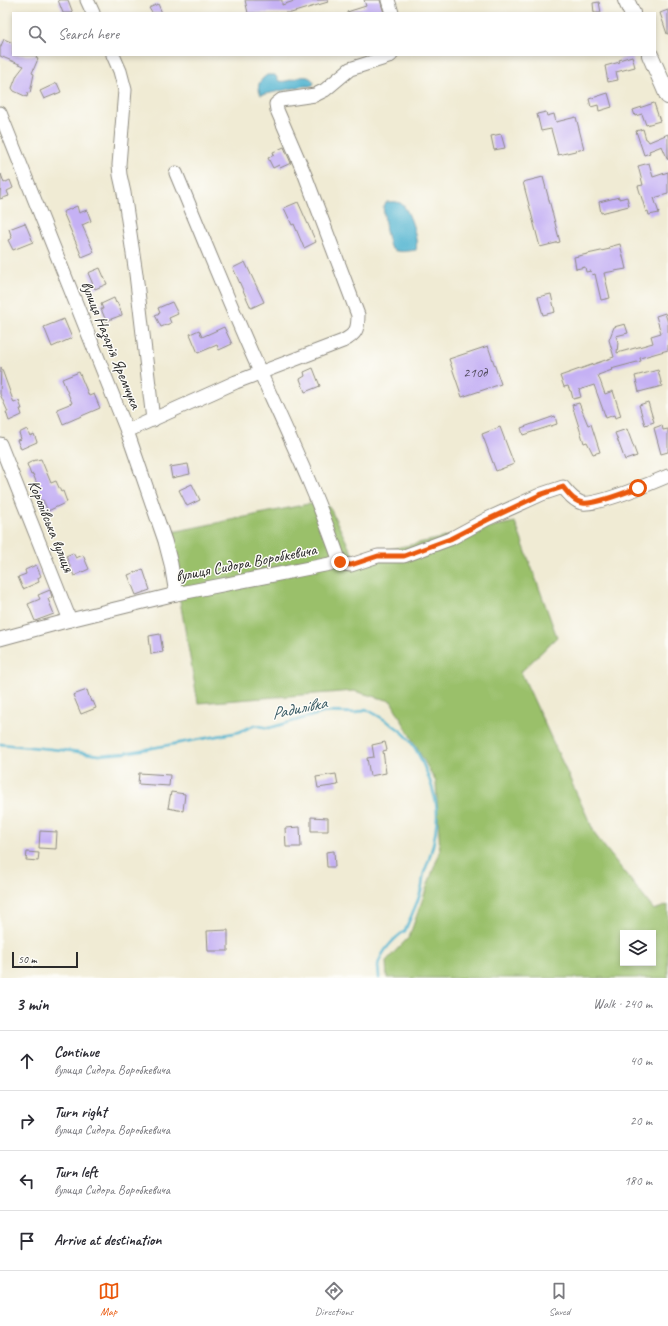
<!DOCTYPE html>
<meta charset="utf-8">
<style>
body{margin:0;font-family:Caveat,sans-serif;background:#f2f2f3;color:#2b2b33}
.controls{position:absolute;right:12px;bottom:12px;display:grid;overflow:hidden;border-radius:0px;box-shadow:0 2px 6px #0003}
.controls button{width:36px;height:36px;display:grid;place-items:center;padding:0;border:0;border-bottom:1px solid #e1e1e2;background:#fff;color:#2b2b33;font:20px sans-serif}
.scale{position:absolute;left:12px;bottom:10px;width:66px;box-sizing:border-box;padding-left:4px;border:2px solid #2b2b2b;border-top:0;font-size:11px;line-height:14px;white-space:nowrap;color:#2b2b2b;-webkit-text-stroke:3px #fdfcf7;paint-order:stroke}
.stop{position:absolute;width:12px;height:12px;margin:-9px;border:3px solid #ea580c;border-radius:50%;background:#fff}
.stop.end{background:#ea580c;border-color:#fff;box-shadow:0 1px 4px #0008}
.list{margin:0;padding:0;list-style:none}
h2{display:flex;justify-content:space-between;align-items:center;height:52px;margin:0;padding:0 16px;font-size:17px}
h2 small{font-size:13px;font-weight:400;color:#7c7c81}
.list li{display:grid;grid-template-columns:26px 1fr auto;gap:12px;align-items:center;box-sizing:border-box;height:60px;padding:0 16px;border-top:1px solid #e1e1e2}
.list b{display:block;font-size:15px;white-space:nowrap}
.list p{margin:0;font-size:13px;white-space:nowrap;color:#7c7c81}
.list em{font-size:13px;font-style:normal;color:#7c7c81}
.icon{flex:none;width:22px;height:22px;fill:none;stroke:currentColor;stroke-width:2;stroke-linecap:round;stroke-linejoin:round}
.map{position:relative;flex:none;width:668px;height:978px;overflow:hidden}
.search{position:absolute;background:#fff;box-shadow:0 2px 6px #0003;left:12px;right:12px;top:12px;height:44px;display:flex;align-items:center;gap:10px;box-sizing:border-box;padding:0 14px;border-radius:0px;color:#7c7c81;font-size:15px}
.sheet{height:292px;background:#fff}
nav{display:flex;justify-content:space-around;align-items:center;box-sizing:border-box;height:56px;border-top:1px solid #e1e1e2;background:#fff;font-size:11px;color:#7c7c81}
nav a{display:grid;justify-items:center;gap:2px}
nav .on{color:#ea580c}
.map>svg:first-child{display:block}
.green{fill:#9ac06b;stroke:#62764b;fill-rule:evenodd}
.water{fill:#51b4d0;stroke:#3e707e}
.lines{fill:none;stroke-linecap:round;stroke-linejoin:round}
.stream{stroke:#51b4d0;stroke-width:2.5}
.building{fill:#c5b1f4}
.minor-casing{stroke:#8e8b80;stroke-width:15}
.major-casing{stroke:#8e8b80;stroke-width:18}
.minor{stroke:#fff;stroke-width:13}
.major{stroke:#fff;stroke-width:16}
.route{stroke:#ea580c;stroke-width:5}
.labels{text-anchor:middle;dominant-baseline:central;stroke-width:3;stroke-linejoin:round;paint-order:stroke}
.number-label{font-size:14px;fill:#524c5d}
.street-label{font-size:16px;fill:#2b2b2b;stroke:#fdfcf7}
.water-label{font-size:17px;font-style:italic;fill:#385b65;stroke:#fdfcf7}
</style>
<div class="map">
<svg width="668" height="978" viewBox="0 0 668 978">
<rect width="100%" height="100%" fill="#fdfcf7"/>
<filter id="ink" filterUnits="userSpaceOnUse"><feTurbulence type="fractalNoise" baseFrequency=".025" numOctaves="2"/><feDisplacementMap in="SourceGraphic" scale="8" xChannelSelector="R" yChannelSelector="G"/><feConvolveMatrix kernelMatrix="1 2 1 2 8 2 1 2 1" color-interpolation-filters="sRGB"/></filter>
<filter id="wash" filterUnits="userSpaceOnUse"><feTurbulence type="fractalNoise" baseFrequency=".012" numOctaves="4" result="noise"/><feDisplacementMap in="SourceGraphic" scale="16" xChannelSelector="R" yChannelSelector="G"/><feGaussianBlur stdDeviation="0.9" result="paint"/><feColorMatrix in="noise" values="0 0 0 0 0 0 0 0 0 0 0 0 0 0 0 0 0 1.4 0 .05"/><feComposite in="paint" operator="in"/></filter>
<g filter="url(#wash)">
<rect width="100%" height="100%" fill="#f0ebd4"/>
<!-- green -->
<path class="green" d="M 308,504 L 329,506 L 354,557 L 515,522 L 557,637 L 521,672 L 596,836 L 654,910 L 668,905 L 668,978 L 387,978 L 386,961 L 409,937 L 440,851 L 436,782 L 391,701 L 354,691 L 198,703 L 168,533 ZM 623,933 L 653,933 L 653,963 L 623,963 Z"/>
<!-- water -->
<g class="water">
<path d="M 267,75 L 275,75 L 279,81 C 291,84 305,69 314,82 L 313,85 L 310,86 L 304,86 L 261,95 C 256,86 259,81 267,75 Z"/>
<path d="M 387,202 C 391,202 396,201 400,203 C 409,207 419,241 416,250 C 408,251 395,254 390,247 L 386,231 L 383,206 Z"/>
</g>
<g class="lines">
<!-- stream -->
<path class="stream" d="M 0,744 L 72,751 L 99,755 L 125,753 L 239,732 L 255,725 L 269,728 L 326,712 L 356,713 L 366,709 C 379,716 391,723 402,732 C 419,746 438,795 437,817 C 436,836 431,856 424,873 C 422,879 423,885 421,891 C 417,904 410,918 405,931 C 394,938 381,952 378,965 C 378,969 379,974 379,978"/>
</g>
<g id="blocks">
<!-- building -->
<g class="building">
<polygon points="58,0 68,0 73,13 63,13"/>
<polygon points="245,0 282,0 282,5 297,0 327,0 328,2 291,13 248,13"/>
<polygon points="364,0 380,0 384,13 347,13 347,12 366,6"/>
<polygon points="599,2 601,13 594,13 593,3"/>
<polygon points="158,4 162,13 152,13 149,8"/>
<polygon points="668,10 668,34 667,34 660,13"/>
<polygon points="4,39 13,43 13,55 37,55 36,58 38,59 32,73 34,74 30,93 28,92 27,97 14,91 12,88 17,75 24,66 0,56 0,48"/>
<polygon points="632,56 635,67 616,72 618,80 608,82 605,66 620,62 619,60"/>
<polygon points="57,83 61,92 44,99 40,91"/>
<polygon points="608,93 612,107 599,111 598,105 591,107 589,99"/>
<polygon points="654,103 660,121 646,125 642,114 635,116 633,110"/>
<polygon points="546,112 547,116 554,114 556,122 576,117 584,149 558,155 551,129 541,131 537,114"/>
<polygon points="643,129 646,139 647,139 649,142 668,134 668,160 662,146 649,151 650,153 644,155 636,131"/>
<polygon points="501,134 505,148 494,150 491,136"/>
<polygon points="284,147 291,163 280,168 279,165 273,168 268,158 274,155 273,152"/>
<polygon points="649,163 653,177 668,172 668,194 654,198 659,213 649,215 648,211 646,212 638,186 643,185 638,166"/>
<polygon points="1,174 4,183 10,180 13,188 7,191 9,196 0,199"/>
<polygon points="543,177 560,242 540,247 523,182"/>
<polygon points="619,197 619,199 627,197 629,206 601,213 599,202"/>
<polygon points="298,202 316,242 304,248 294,224 292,225 284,208"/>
<polygon points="77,206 79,213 87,210 91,221 82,225 94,252 82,257 63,212"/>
<polygon points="25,223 33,242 13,250 8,240 12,238 9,229"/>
<polygon points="620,244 626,269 604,273 610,298 601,300 595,274 592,275 591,271 586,272 585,267 576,269 574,257 610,249 609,247"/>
<polygon points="245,262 264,302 251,308 233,268"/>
<polygon points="100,268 107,284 95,289 88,273"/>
<polygon points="551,294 555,312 543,315 538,297"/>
<polygon points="114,298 116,303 117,302 122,314 122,315 106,321 101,309 103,309 101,304"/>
<polygon points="172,302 178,314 169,318 171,323 161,327 155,315 160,313 158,308"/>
<polygon points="665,313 668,323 668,350 640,358 641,361 611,369 612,370 598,375 605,394 613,391 621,416 615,418 614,415 606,418 594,385 579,390 581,397 573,399 571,391 570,391 568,386 564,387 560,376 614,357 609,340 614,327 625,324 628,333 616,336 618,342 617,353 653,343 651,336 661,333 656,316"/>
<polygon points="64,319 72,338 52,347 44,327"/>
<polygon points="224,327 232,344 219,350 217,345 198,353 190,334 199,330 202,337"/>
<polygon points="488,346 501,384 462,397 449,359"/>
<polygon points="1,367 14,403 19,401 22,409 20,409 22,415 9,421 6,412 8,412 0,394"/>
<polygon points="313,368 320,386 305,392 300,379 305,376 304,372"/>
<polygon points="658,370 662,386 639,392 635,376"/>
<polygon points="79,372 89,396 94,394 100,408 63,424 57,409 72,403 62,379"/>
<polygon points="648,402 654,422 645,425 639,405"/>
<polygon points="579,403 588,425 591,424 600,452 593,454 587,442 584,443 572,405"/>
<polygon points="555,416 557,424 523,435 521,428"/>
<polygon points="662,425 663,430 668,429 668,452 661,454 654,428"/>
<polygon points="500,427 514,464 496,471 482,434"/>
<polygon points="27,429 30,436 34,434 37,442 21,449 17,440 21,439 19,433"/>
<polygon points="627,429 637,456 625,460 615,433"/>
<polygon points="41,459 51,483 56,481 61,492 63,491 67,502 48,511 43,500 41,501 36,490 39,489 33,474 31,475 27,464 31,462 32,461"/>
<polygon points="188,464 190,474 172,478 170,467"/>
<polygon points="192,484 200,500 187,506 179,490"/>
<polygon points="73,553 76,558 83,555 89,569 74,576 66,556"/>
<polygon points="36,565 41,576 38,578 39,582 23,589 18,577 26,574 25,570"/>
<polygon points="143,569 150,590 136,595 128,575"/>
<polygon points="50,590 52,597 48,599 54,614 35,621 28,604 40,599 38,595"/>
<polygon points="160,634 163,652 151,654 149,636"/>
<polygon points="87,690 91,702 93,701 96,708 81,714 73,695"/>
<polygon points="385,742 387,750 383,751 386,773 370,776 367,758 374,757 372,745"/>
<polygon points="139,773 170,775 169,786 138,784"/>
<polygon points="336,774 338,785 318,788 316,777"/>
<polygon points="171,792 185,794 183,811 168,808"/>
<polygon points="311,817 328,818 328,831 311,831"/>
<polygon points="300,827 301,847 286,847 285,828"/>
<polygon points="40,831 57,832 56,849 39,848"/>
<polygon points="334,851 335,867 327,867 326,852"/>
<polygon points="27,852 39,853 38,861 26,860"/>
<polygon points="228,930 228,951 208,951 207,931"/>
</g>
</g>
</g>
<g filter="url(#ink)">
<use href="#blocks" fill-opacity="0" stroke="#8e8b80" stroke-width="1"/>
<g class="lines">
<!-- minor casing -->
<g class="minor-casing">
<g id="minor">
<polyline points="87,0 93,13"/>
<polyline points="388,0 392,13"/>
<polyline points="113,55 120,71 125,90 119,165 120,175 124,193 136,274 153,420"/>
<polyline points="0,113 127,431 165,541 171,564 176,594"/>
<path d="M 176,173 C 204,240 231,308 261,374 C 289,436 318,497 340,562"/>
<path d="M 127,431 L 236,382 L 343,341 C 356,334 358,330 358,315 L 305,175 L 277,110 L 276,104 L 281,100 L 315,95 L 325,90 L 350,69 L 388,57 L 391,55"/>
<polyline points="0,444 70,620"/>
<path d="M 0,639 L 70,620 L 176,594 L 340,562 L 344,564 L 351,565 L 378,556 L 404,556 L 450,539 L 487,519 L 542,494 L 563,487 C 568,493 574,501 582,503 C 596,506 652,483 668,476"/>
</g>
</g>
<!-- major casing -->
<g class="major-casing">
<g id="major">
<polyline points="626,0 632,13"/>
<polyline points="650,55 668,96"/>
</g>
</g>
<!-- minor -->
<use href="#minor" class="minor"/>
<!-- major -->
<use href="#major" class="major"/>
</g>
</g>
<g class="lines" filter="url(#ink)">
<!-- route -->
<path class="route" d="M 340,562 L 344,564 L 351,565 L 378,556 L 404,556 L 450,539 L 487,520 L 542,494 L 563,487 C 568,493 574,502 583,503 C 595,505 625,492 638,488"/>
</g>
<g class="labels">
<!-- number labels -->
<g class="number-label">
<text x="475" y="372">210д</text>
</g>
<!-- street labels -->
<g class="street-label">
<text transform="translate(111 345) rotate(68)">вулиця Назарія Яремчука</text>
<text transform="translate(51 526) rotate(68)">Королівська вулиця</text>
<text transform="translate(246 563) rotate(-11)">вулиця Сидора Воробкевича</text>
</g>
<!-- water labels -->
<g class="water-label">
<text transform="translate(299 708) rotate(-12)">Радилівка</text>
</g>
</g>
</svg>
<div class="controls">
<button><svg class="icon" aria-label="layers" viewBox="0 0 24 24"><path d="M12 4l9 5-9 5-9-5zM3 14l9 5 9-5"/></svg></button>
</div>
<div class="scale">50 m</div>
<div class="stop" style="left:638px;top:488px"></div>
<div class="stop end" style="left:340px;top:562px"></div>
<div class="search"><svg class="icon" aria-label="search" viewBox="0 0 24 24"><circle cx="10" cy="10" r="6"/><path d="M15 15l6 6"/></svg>Search here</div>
</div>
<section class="sheet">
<h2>3 min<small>Walk · 240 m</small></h2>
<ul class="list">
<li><svg class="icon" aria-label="ahead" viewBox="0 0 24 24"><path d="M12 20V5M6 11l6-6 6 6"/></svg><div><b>Continue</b><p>вулиця Сидора Воробкевича</p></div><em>40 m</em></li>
<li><svg class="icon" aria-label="right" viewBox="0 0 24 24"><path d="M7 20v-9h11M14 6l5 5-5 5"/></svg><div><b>Turn right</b><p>вулиця Сидора Воробкевича</p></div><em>20 m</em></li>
<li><svg class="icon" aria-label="left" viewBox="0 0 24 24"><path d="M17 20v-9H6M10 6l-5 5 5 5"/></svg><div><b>Turn left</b><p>вулиця Сидора Воробкевича</p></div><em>180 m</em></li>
<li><svg class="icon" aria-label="arrive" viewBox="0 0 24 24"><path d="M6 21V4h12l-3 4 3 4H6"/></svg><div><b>Arrive at destination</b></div></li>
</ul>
</section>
<nav>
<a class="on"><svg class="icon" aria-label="map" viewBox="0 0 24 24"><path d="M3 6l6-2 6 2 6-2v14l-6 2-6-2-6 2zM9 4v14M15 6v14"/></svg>Map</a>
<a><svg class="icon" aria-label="directions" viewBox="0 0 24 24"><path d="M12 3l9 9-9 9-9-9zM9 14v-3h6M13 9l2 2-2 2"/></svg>Directions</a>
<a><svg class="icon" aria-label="saved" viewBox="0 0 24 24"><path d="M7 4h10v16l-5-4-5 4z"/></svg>Saved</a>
</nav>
